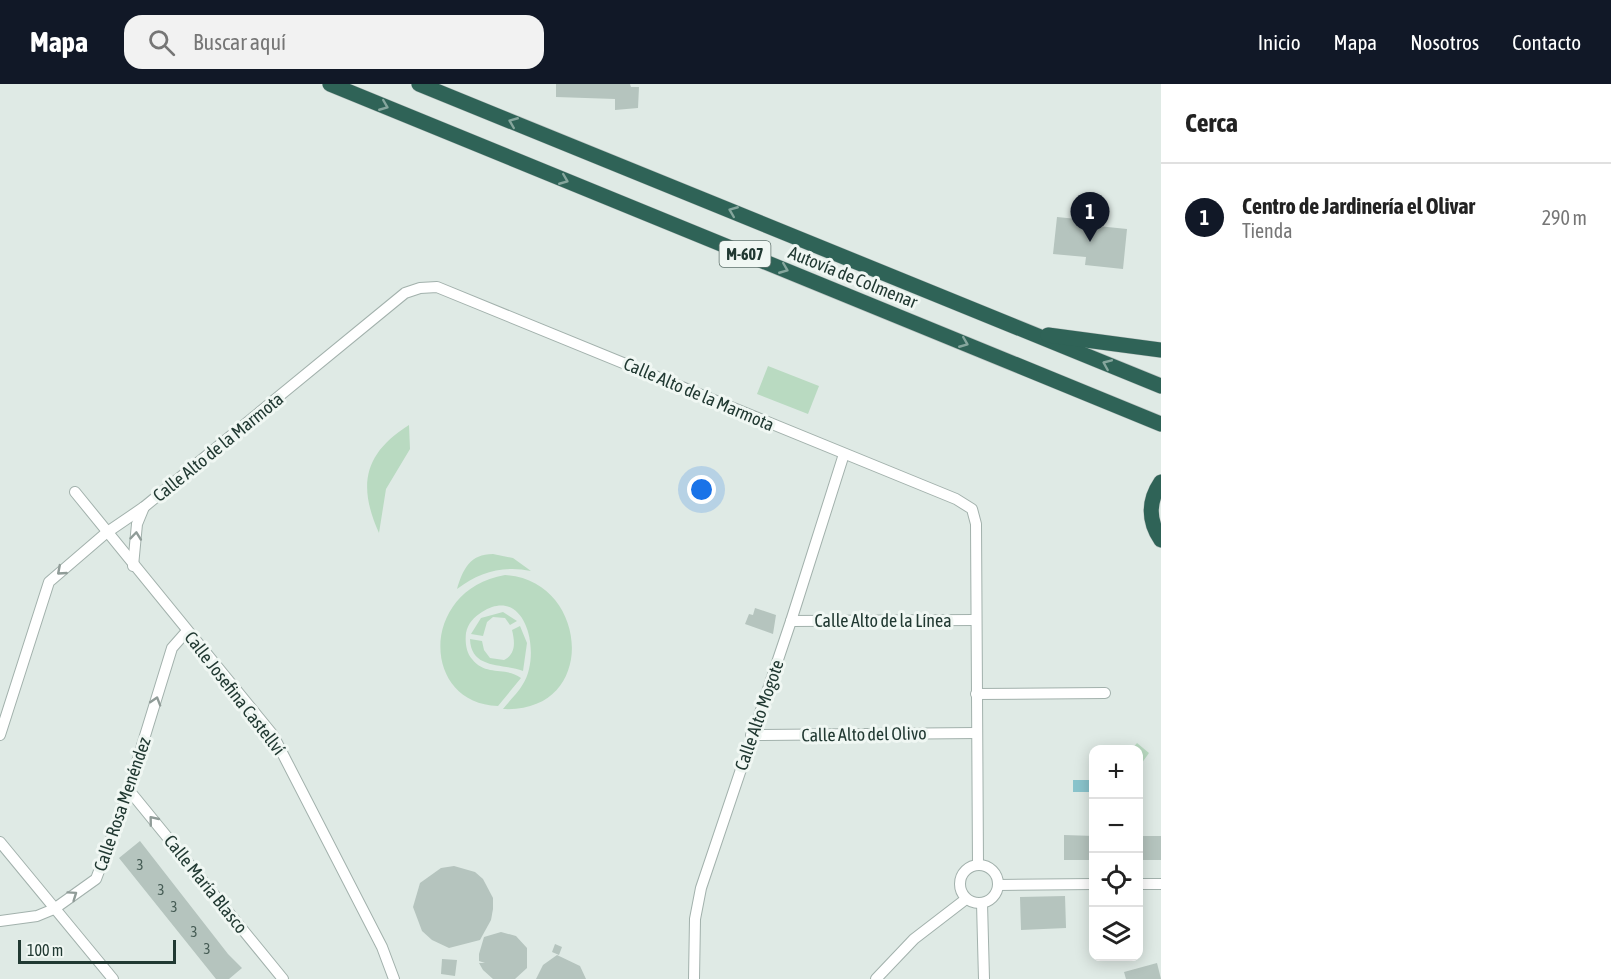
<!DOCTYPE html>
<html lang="es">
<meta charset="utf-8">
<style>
body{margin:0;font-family:"Asap Condensed",sans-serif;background:#f2f2f2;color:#222}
.controls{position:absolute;right:18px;bottom:18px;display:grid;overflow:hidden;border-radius:12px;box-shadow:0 3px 15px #0003}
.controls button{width:54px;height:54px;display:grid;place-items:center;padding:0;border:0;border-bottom:2px solid #e0e0e0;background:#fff;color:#222;font:30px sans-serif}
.scale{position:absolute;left:18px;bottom:15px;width:158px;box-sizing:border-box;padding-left:6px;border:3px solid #213932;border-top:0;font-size:16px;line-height:21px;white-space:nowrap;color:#213932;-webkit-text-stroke:4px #f0f7f3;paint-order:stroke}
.you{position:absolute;left:702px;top:406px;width:21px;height:21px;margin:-15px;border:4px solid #fff;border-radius:50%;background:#1a73e8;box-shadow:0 0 0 9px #1a73e833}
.badge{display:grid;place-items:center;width:39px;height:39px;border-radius:50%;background:#111827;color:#fff;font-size:20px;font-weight:700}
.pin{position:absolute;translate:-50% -50px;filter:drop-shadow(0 2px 3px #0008)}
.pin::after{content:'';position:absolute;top:32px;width:21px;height:18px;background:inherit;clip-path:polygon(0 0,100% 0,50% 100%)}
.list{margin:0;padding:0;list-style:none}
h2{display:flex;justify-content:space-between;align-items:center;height:78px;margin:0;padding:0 24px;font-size:26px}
h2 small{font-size:20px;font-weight:400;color:#767676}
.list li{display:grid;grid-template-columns:39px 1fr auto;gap:18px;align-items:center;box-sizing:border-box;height:108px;padding:0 24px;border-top:2px solid #e0e0e0}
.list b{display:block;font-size:22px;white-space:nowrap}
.list p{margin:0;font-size:20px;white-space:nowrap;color:#767676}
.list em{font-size:20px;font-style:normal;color:#767676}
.icon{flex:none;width:33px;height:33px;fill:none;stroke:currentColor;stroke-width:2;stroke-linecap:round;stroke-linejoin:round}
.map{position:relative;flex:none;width:1161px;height:895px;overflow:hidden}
header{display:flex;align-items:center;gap:36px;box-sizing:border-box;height:84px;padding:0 30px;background:#111827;color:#fff}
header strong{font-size:28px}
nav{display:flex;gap:33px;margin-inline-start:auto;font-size:21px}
.search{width:420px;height:54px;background:#f2f2f2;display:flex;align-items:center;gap:15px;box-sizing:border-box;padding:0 21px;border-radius:18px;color:#767676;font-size:22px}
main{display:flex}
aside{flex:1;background:#fff}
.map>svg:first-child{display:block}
.green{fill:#b9dac1}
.water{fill:#8ac4cc}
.building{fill:#b5c4be}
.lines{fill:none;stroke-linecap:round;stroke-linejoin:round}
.minor-casing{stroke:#a2b1ac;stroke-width:12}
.highway-casing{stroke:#bcc4c2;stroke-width:16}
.minor{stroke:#fff;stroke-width:10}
.highway{stroke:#2f6357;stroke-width:15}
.oneway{stroke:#86a69d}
.oneway2{stroke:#909c98}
.labels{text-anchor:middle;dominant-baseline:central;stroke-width:6;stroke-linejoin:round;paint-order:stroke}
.number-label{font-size:15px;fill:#465c55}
.shield{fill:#f0f7f3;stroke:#5f726c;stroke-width:1.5}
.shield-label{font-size:16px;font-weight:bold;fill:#213932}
.street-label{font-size:18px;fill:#213932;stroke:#f0f7f3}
</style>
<header>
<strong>Mapa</strong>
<div class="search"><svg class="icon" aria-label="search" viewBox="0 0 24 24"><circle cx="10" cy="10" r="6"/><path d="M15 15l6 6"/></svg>Buscar aquí</div>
<nav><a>Inicio</a><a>Mapa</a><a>Nosotros</a><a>Contacto</a></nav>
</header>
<main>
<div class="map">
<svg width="1161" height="895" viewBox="0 0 1161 895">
<rect width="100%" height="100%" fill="#dfeae5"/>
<!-- green -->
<g class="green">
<polygon points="768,282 819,302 808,330 757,310"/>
<path d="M 409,341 L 410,365 L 386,405 L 379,449 C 358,402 363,370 409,341 Z"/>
<path d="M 493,470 L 513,474 L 531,487 C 504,481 479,488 457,505 C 463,485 470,470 493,470 Z"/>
<path d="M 505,491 C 589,495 600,630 503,625 C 509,617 518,609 523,600 C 542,570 526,500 482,528 C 474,533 468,539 466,549 C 465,558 466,568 472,575 C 486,593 505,582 521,594 L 498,622 C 421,620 419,506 505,491 Z"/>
<polygon points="503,528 517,537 510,541 505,534 493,533 487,538 483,552 471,550 481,534"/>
<path d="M 520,542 L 527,559 L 523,587 C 503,579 471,586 470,555 L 482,557 L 484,566 L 490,574 L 504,576 C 516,570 515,558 512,546 Z"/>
<polygon points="1137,659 1149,669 1139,683 1138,666 1132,665"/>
</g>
<!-- water -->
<rect class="water" x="1073" y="696" width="20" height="12"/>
<!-- building -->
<g class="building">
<polygon points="556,0 630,0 631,3 639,3 638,24 615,26 615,15 556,13"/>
<polygon points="1057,133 1087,136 1088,141 1127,145 1123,185 1085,181 1086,173 1053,170"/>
<polygon points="755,524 776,531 773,550 745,540 749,530 753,531"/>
<polygon points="1064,751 1094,752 1094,776 1064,776"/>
<rect x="1138" y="752" width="23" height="24"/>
<polygon points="140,757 228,870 242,884 229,895 216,895 119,774"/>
<polygon points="454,782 475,788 483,795 493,814 493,825 491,836 480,856 449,864 432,856 422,847 413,823 420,799 441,784"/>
<polygon points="1065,812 1066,844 1021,846 1020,813"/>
<polygon points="501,848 516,852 527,864 527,884 515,895 493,895 483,886 479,879 485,879 479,877 479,870 484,853"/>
<polygon points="555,860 562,863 559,871 552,868"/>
<polygon points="557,871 580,882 586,895 536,895 543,881"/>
<polygon points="442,875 457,876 455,892 441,890"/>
<polygon points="1157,879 1161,895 1126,895 1124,888"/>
</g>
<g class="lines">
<!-- minor casing -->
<g class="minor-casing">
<g id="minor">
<polyline points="75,408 273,651 382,863 394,895"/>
<polyline points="133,482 137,440 144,423"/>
<polyline points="791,537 975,536"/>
<polyline points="976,610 1105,609"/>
<polyline points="0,651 49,498 106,449 144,423 405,209 420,204 437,203 956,415 972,425 976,440 978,781"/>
<polyline points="751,651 976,649"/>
<polyline points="128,705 283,895"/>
<polyline points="0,758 113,895"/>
<circle cx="979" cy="800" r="19"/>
<polyline points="1138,800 1161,800"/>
<polyline points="998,801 1094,800"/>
<polyline points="982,819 984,895"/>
<polyline points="0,837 37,832 54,825 96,795 124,720 172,564 187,547"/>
<polyline points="694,895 695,835 701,804 791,537 844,370"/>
<polyline points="876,895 914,855 966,815"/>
</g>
</g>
<!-- highway casing -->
<g class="highway-casing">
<g id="highway">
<polyline points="330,0 1161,340"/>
<polyline points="419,0 1161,302"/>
<polyline points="1048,251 1161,266"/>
<path d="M 1161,398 C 1148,417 1148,437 1161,456"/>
</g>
</g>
<!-- minor -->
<use href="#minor" class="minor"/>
<!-- highway -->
<use href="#highway" class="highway"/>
</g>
<!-- one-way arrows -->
<defs><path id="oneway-chevron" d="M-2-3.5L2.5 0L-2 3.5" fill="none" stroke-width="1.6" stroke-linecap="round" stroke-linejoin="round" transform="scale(1.5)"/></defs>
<g class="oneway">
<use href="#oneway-chevron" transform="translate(384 22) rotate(22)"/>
<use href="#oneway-chevron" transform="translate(513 38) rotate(-158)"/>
<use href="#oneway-chevron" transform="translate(564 96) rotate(22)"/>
<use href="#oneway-chevron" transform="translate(733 127) rotate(-158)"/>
<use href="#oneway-chevron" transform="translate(784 185) rotate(22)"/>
<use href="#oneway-chevron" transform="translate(964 259) rotate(22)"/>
<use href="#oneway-chevron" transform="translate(1107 280) rotate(-157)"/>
</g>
<g class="oneway2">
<use href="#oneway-chevron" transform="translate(136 452) rotate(-84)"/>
<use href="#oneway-chevron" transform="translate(61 487) rotate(139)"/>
<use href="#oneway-chevron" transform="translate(156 617) rotate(-73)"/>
<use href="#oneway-chevron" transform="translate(153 736) rotate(-129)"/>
<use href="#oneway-chevron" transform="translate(73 811) rotate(-35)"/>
</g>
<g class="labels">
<!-- number labels -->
<g class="number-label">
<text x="140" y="780">3</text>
<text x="161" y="805">3</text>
<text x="174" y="822">3</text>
<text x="194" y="847">3</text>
<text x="207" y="864">3</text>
</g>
<!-- shield labels -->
<rect class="shield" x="719.5" y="157" width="51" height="26" rx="4.5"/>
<g class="shield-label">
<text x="745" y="170">M-607</text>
</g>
<!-- street labels -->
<g class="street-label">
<text transform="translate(853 193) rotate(22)">Autovía de Colmenar</text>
<text transform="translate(699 310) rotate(23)">Calle Alto de la Marmota</text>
<text transform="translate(218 363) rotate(-39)">Calle Alto de la Marmota</text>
<text x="883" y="536">Calle Alto de la Línea</text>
<text transform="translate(235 609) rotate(52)">Calle Josefina Castellví</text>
<text transform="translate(759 631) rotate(-71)">Calle Alto Mogote</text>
<text transform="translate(864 650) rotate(-1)">Calle Alto del Olivo</text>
<text transform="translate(122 720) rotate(-71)">Calle Rosa Menéndez</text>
<text transform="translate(206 800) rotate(51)">Calle María Blasco</text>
</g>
</g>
</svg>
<div class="controls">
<button>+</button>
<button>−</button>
<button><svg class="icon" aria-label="locate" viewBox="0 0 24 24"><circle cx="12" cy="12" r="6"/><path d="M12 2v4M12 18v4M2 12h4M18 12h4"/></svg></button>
<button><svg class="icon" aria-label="layers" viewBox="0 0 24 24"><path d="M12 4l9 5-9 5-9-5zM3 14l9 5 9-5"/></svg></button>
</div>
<div class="scale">100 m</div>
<div class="you"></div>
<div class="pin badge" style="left:1090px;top:158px">1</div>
</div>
<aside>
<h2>Cerca<small></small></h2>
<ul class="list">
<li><span class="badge">1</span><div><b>Centro de Jardinería el Olivar</b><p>Tienda</p></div><em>290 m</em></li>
</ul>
</aside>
</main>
